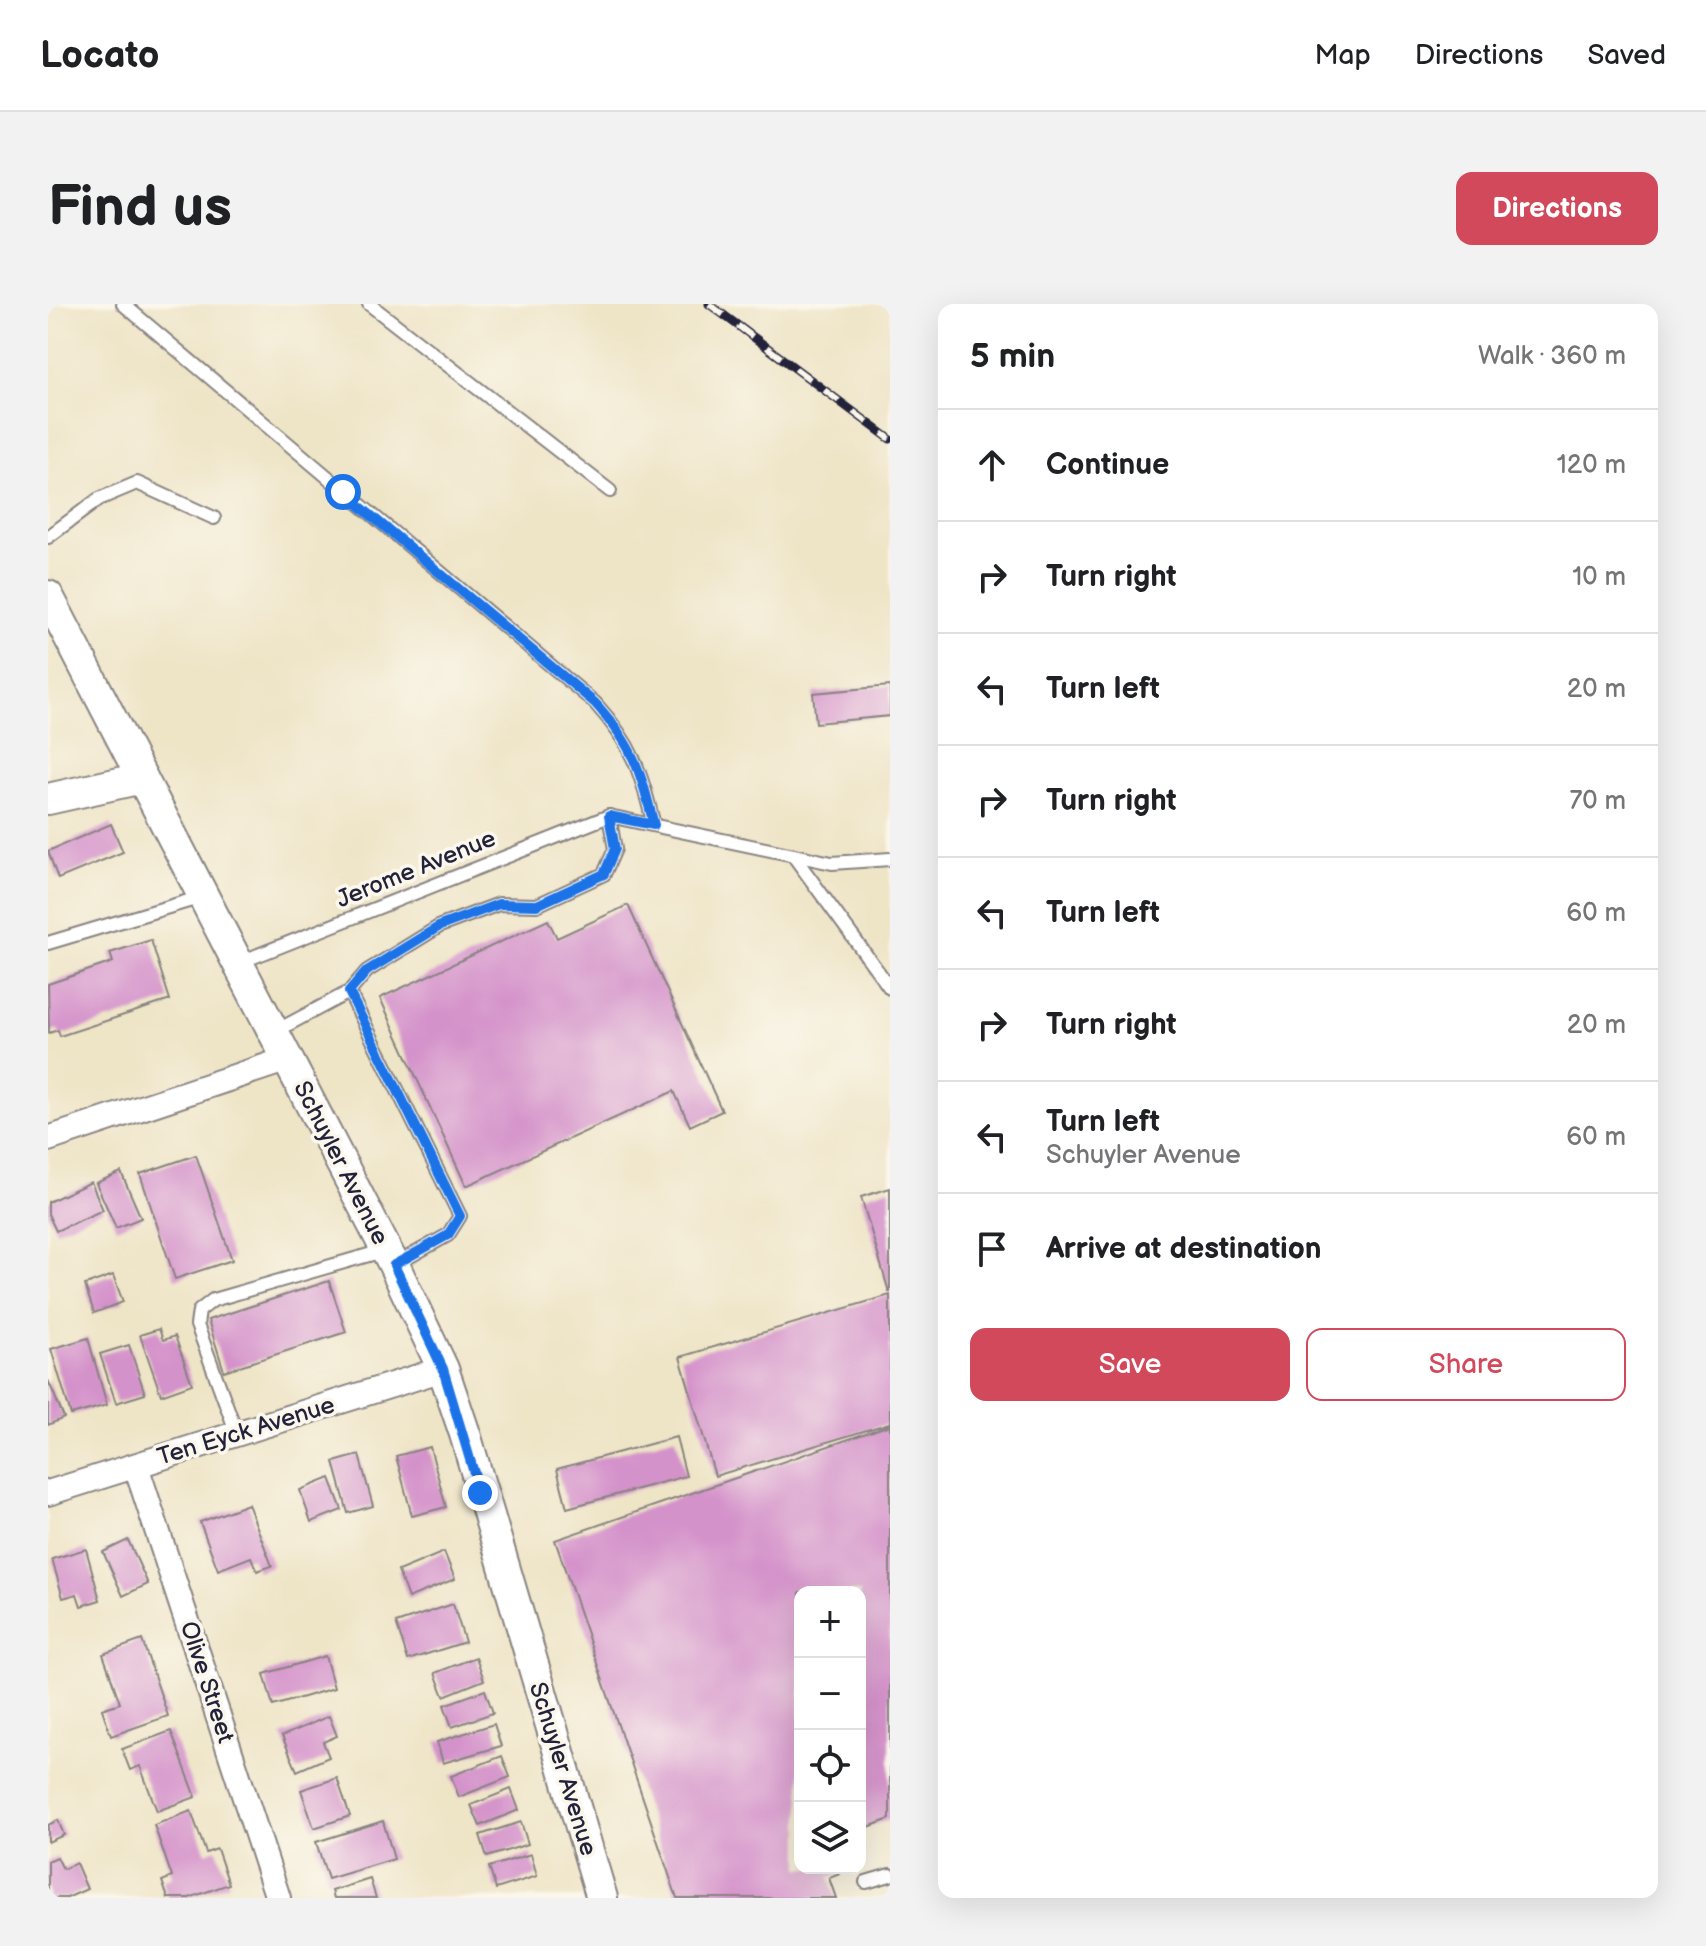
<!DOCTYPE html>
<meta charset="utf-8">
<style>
body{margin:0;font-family:"Balsamiq Sans",sans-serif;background:#f2f2f2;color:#202124}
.controls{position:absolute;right:24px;bottom:24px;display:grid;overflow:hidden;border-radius:16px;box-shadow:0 8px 32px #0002}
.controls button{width:72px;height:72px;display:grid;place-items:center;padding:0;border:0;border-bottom:2px solid #e0e0e0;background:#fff;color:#202124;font:40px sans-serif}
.stop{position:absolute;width:24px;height:24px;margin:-18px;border:6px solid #1a73e8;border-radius:50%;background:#fff}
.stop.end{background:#1a73e8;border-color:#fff;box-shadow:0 2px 8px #0008}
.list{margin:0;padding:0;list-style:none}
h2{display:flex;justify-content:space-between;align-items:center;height:104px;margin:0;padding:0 32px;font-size:34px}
h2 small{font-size:26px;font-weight:400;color:#757577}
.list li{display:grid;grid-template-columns:52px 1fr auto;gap:24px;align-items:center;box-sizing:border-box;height:112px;padding:0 32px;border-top:2px solid #e0e0e0}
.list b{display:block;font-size:30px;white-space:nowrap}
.list p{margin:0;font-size:26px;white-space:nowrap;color:#757577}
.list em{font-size:26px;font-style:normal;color:#757577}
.actions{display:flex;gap:16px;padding:24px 32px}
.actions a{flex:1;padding:18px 0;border:2px solid #d1495b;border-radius:16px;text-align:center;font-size:28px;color:#d1495b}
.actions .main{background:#d1495b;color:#fff}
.icon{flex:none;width:44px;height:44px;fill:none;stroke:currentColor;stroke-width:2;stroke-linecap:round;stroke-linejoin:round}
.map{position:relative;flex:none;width:842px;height:1594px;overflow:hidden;border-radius:16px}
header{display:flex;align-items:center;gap:48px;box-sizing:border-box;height:112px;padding:0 40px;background:#fff;border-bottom:2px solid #e0e0e0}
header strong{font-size:38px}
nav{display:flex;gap:44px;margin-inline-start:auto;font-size:28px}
.intro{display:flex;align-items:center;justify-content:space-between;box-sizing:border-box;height:192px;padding:0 48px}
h1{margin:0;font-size:56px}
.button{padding:20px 36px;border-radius:16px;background:#d1495b;color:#fff;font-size:28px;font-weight:700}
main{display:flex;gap:48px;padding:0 48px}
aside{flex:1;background:#fff;border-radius:16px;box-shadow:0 8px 32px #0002}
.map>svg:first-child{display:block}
.building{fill:#d492ca}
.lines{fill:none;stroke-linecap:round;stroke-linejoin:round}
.service-casing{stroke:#888380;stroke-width:16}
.minor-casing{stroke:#888380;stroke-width:28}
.tertiary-casing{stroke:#888380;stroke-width:34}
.service{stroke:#fff;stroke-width:12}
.minor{stroke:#fff;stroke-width:24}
.tertiary{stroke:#fff;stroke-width:30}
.rail-casing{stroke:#22223b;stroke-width:9}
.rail{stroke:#fbf7ec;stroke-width:6;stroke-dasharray:18;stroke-linecap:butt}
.route{stroke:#1a73e8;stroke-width:10}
.labels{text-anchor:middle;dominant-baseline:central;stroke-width:7;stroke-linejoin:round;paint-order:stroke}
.street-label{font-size:24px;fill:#22223b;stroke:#fbf7ec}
</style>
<header>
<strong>Locato</strong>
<nav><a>Map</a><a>Directions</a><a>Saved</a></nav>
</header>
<div class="intro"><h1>Find us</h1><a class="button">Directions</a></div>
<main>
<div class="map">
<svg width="842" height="1594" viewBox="0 0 842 1594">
<rect width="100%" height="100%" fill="#fbf7ec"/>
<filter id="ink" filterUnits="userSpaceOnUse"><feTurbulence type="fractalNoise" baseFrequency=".0125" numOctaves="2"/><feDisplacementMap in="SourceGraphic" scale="16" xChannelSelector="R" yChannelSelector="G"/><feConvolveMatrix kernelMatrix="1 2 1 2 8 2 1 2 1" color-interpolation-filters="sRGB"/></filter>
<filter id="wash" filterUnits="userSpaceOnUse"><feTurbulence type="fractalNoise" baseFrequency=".006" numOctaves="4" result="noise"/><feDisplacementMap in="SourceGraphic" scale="32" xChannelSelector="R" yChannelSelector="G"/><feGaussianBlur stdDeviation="1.8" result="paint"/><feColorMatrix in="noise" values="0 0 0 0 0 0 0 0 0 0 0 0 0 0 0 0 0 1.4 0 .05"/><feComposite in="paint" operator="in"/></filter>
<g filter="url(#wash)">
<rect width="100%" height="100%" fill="#eee4c6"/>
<g id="blocks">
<!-- building -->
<g class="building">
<polygon points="842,382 842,412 768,419 765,389"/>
<polygon points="63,520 75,548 10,575 0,547"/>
<polygon points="580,601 674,807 642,822 626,787 418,882 332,694 500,616 509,634"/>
<polygon points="103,636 122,696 12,732 10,726 1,729 0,680 65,658 62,649"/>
<polygon points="148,851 184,956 127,975 92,870"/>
<polygon points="73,868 93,914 68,924 48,879"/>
<polygon points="43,878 55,906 8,927 0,910 0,898"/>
<polygon points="842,884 842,988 841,988 813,893"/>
<polygon points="65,971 75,998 46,1009 37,981"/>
<polygon points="281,977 298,1028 176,1067 160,1016"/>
<polygon points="842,991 842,1119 667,1172 632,1053"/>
<polygon points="111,1025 115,1036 127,1032 144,1080 113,1091 92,1031"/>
<polygon points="40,1034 59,1101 23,1111 3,1045"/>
<polygon points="81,1041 97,1090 68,1099 52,1050"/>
<polygon points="0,1076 16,1114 0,1121"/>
<polygon points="842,1121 842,1515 812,1526 812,1288 752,1288 752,1564 790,1564 792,1570 781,1574 788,1594 629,1594 507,1236"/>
<polygon points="628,1133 638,1172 519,1204 509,1165"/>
<polygon points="382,1143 398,1203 364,1212 348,1152"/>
<polygon points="311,1151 325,1202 300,1209 286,1158"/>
<polygon points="282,1174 294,1206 263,1218 252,1186"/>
<polygon points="200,1200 224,1262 209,1267 203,1253 170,1266 152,1218"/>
<polygon points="80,1236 100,1280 75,1292 55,1248"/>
<polygon points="38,1245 52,1296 33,1302 29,1290 15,1294 4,1255"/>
<polygon points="396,1248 407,1275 360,1294 350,1267"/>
<polygon points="405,1300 417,1338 360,1356 348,1319"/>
<polygon points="94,1336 120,1412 63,1432 54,1405 72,1399 55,1350"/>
<polygon points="277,1352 286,1384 225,1402 216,1370"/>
<polygon points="428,1353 436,1376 396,1392 387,1369"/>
<polygon points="437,1386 445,1409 404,1423 396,1401"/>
<polygon points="281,1412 289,1432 275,1438 281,1453 249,1467 234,1432"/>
<polygon points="446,1420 453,1442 395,1459 389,1438"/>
<polygon points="123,1427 148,1493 109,1507 92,1462 82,1466 74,1445"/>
<polygon points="454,1452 462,1473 411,1493 403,1472"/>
<polygon points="289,1474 302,1512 266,1524 253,1486"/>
<polygon points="463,1485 471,1506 432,1522 423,1501"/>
<polygon points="143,1507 158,1549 169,1545 181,1580 141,1594 120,1594 114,1577 124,1573 106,1521"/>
<polygon points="10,1516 16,1531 0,1538 0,1521"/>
<polygon points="335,1517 346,1555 280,1575 268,1538"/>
<polygon points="473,1518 480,1540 439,1553 432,1531"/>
<polygon points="483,1550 489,1572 448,1585 441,1563"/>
<polygon points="9,1553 15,1565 28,1559 39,1585 19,1594 0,1594 0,1557"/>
<polygon points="322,1575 328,1594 286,1594 284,1587"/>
</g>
</g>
</g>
<g filter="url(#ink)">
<use href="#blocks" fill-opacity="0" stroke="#888380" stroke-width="2"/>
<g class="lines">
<!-- service casing -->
<g class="service-casing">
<g id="service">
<path d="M 75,0 L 547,399 C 586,442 592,467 606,521"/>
<polyline points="321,0 562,187"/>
<polyline points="0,233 51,195 89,179 166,214"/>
<polyline points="561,512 784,559 842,555"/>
<polyline points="745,551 842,684"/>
<polyline points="0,639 154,593"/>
<polyline points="190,659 561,512"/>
<polyline points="226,728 301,688"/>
<polyline points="348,960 400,931 412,912 301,688 319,667 392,622 451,600 489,601 556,570 567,545 561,512"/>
<polyline points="189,1130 149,1021 151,1007 165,996 338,946"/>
<polyline points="818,1578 842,1571"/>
</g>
</g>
<!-- minor casing -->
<g class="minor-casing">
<g id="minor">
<polyline points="0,835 240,755"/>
<polyline points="88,1162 230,1594"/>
<polyline points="0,1189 395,1065"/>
</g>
</g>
<!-- tertiary casing -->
<g class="tertiary-casing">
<g id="tertiary">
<polyline points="0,292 346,961 395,1065 417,1130 554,1594"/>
<polyline points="0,495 94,474"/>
</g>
</g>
<!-- service -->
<use href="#service" class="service"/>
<!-- minor -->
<use href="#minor" class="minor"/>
<!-- tertiary -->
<use href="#tertiary" class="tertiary"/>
<!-- rail casing -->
<g class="rail-casing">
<polyline id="rail" points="661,0 842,135"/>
</g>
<!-- rail -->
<use href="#rail" class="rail"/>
</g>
</g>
<g class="lines" filter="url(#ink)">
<!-- route -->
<path class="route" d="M 295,188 L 547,399 C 586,442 592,466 606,521 L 561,512 L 567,545 L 556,570 L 489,601 L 451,600 L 392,622 L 319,667 L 301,688 L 412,912 L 400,931 L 346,961 L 395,1065 L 432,1189"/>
</g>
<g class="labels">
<!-- street labels -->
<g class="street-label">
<text transform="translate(368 565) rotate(-22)">Jerome Avenue</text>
<text transform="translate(293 859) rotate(63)">Schuyler Avenue</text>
<text transform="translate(198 1127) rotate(-17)">Ten Eyck Avenue</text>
<text transform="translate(159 1378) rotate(72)">Olive Street</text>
<text transform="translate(515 1465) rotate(73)">Schuyler Avenue</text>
</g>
</g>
</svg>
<div class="controls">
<button>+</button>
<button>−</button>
<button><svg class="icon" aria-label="locate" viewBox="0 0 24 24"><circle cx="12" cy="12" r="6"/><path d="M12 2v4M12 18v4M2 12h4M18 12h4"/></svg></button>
<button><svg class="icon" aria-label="layers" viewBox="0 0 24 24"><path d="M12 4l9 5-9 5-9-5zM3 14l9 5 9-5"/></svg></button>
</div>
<div class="stop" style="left:295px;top:188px"></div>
<div class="stop end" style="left:432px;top:1189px"></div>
</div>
<aside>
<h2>5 min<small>Walk · 360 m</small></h2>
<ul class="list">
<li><svg class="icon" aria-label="ahead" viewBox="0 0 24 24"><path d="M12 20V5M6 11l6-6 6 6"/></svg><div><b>Continue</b></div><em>120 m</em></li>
<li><svg class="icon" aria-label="right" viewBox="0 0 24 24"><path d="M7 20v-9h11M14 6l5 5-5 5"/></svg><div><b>Turn right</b></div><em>10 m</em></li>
<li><svg class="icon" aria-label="left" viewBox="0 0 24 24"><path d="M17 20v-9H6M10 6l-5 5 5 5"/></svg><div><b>Turn left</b></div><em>20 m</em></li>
<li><svg class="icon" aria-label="right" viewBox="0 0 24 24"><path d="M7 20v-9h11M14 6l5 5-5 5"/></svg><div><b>Turn right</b></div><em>70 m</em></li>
<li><svg class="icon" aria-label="left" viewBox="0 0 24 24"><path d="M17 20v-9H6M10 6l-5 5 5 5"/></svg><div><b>Turn left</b></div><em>60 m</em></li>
<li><svg class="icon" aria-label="right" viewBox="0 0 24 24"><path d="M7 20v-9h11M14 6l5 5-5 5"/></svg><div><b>Turn right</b></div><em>20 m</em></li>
<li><svg class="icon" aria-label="left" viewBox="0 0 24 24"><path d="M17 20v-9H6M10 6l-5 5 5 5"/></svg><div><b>Turn left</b><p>Schuyler Avenue</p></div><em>60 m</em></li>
<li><svg class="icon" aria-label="arrive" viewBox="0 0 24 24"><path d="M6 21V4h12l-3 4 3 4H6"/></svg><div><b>Arrive at destination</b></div></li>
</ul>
<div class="actions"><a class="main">Save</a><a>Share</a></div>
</aside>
</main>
